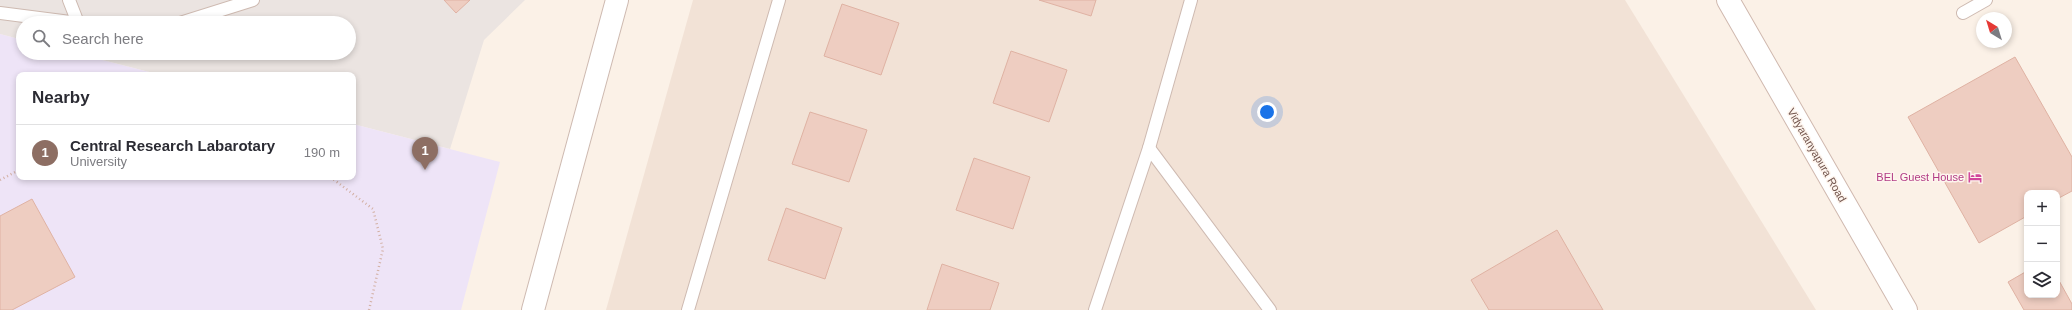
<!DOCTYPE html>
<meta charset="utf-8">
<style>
body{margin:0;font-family:Arial,sans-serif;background:#f2f2f3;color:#2b2b33}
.controls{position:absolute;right:12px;bottom:12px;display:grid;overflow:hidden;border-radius:8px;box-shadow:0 2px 6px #0003}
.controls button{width:36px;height:36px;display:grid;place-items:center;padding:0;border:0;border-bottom:1px solid #e1e1e2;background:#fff;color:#2b2b33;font:20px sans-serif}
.compass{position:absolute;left:1976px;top:12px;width:36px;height:36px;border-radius:50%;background:#fff;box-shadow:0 2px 6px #0003;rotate:322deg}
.you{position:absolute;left:1267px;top:112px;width:14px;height:14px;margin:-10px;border:3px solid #fff;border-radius:50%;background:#1a73e8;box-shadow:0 0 0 6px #1a73e833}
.badge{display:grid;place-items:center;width:26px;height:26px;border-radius:50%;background:#111827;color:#fff;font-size:13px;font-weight:700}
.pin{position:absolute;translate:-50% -33px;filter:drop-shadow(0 1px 2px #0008)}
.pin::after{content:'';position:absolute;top:21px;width:14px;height:12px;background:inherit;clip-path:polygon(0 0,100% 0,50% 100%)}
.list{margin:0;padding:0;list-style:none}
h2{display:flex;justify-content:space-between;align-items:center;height:52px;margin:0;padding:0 16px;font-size:17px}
h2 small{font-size:13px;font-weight:400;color:#7c7c81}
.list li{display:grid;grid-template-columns:26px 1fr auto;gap:12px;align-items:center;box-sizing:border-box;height:56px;padding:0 16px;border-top:1px solid #e1e1e2}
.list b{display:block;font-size:15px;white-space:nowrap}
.list p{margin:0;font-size:13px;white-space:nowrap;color:#7c7c81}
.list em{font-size:13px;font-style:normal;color:#7c7c81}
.icon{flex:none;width:22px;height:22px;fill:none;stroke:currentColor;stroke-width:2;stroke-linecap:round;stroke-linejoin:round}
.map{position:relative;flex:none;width:2072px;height:310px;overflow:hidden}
.search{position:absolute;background:#fff;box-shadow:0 2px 6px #0003;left:16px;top:16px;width:340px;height:44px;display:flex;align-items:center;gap:10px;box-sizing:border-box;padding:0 14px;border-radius:22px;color:#7c7c81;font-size:15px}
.panel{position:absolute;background:#fff;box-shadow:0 2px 6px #0003;left:16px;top:72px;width:340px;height:108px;border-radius:8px}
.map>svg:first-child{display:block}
.residential{fill:#f2e2d6}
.industrial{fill:#ebe4e1}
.education{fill:#eee4f7}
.building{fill:#eecdc1;stroke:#dfb2a3}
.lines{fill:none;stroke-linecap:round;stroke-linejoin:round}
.lane-casing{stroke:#cebab1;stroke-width:14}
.street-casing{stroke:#cebab1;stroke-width:24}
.secondary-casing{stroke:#d0b9af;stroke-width:24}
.path{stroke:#d3b0a4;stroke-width:2.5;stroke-dasharray:1 3;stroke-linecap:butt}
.lane{stroke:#fff;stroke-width:12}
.street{stroke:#fff;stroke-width:22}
.secondary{stroke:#fff;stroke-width:22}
.labels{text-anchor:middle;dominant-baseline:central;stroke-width:3;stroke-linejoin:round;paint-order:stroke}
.street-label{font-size:11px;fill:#73564e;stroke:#fef5ee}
.hotel-label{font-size:11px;fill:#b23c85;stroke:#fef5ee;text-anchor:end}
</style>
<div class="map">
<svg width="2072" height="310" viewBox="0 0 2072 310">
<rect width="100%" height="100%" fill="#fbf1e7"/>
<!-- residential -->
<polygon class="residential" points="693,0 1625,0 1816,310 606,310"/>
<!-- industrial -->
<polygon class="industrial" points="0,0 525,0 484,40 450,149 353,124 353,75 161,75 75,53 349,53 349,23 23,23 23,40 0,34"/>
<!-- education -->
<polygon class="education" points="0,34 23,40 23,53 75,53 161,75 19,75 19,177 353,177 353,124 500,162 461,310 0,310"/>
<!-- building -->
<g class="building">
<polygon points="444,0 470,0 456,13"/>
<polygon points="1039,0 1096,0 1091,16"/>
<polygon points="842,4 899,23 881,75 824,56"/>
<polygon points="1011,51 1067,70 1049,122 993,103"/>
<polygon points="2015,57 2072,157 2072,191 2057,199 2057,193 2027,193 2027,216 1979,243 1908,117"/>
<polygon points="810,112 867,130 849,182 792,164"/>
<polygon points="974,158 1030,177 1013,229 956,210"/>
<polygon points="32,199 75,277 12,310 0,310 0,216"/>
<polygon points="786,208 842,228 825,279 768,260"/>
<polygon points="1557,230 1603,310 1489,310 1471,280"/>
<polygon points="942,264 999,283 990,310 927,310"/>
<polygon points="2027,271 2027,295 2057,295 2057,277 2072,304 2072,310 2024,310 2008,282"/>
</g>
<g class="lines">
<!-- lane casing -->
<g class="lane-casing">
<g id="lane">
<polyline points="69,0 78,23"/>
<polyline points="0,13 78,23"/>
<polyline points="1963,13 1986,0"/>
<polyline points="180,23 253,0"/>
<polyline points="1149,148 1270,310"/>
<polyline points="688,310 779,0"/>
<polyline points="1095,310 1149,148 1191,0"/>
</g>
</g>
<!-- street casing -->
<g class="street-casing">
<polyline id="street" points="533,310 617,0"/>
</g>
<!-- secondary casing -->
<g class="secondary-casing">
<polyline id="secondary" points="1728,0 1906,310"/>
</g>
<!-- path -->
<g class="path">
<polyline points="326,177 333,179 373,209 383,249 369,310"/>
<polyline points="0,180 19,170"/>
</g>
<!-- lane -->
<use href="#lane" class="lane"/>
<!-- street -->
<use href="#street" class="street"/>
<!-- secondary -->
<use href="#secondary" class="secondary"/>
</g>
<!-- icons -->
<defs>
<g id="hotel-bare" transform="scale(1.08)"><path d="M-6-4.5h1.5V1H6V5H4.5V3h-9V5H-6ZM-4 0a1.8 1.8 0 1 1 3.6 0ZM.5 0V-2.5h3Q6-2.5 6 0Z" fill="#d1479c" stroke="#fef5ee" stroke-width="2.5" paint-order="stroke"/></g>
</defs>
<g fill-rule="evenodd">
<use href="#hotel-bare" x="1975" y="177"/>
</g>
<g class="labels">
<!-- street labels -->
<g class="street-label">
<text transform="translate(1817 155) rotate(60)">Vidyaranyapura Road</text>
</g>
<!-- hotel labels -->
<g class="hotel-label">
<text x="1964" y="177">BEL Guest House</text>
</g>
</g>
</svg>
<div class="controls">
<button>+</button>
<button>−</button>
<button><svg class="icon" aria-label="layers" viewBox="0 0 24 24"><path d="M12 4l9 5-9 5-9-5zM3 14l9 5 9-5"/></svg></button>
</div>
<svg class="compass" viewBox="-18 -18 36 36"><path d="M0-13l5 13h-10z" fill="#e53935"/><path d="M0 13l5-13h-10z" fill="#7c7c81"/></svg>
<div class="you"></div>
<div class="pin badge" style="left:425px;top:170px;background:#8d6e63">1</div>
<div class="search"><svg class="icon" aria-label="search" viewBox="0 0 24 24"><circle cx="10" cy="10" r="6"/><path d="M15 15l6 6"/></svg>Search here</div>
<section class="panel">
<h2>Nearby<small></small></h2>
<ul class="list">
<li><span class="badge" style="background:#8d6e63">1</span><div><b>Central Research Labarotary</b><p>University</p></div><em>190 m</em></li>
</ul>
</section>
</div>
